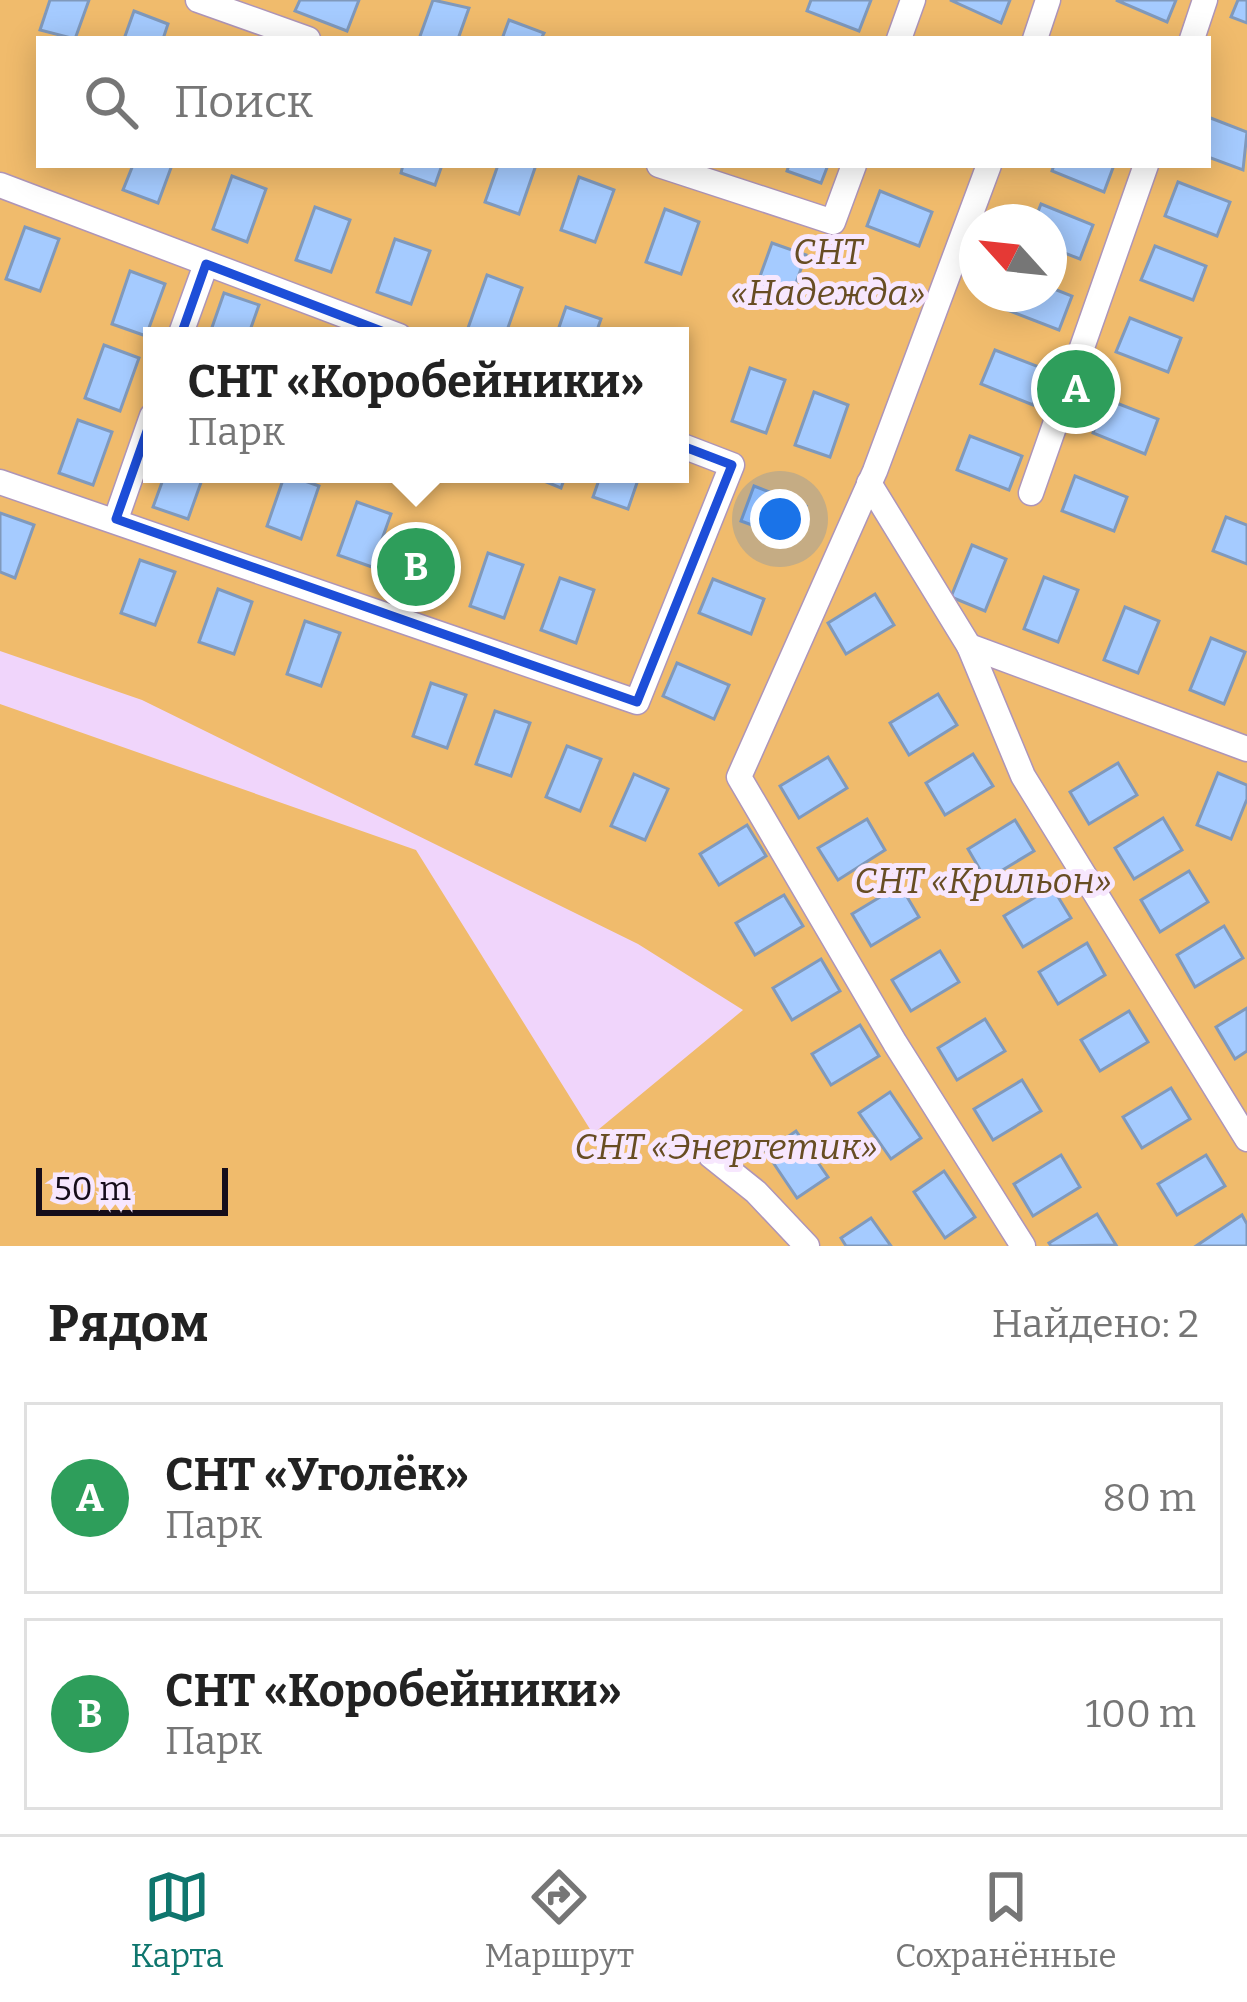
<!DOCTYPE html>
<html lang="ru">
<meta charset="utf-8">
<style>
body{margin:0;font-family:Bitter,serif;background:#f2f2f2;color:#222}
.compass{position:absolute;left:959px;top:204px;width:108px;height:108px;border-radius:50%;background:#fff;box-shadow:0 6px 30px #0003;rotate:297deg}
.scale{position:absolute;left:36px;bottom:30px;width:192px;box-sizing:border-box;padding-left:12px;border:6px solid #160d1a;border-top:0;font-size:33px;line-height:42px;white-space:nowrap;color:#160d1a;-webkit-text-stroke:9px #f7e7fe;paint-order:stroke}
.you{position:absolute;left:780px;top:519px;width:42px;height:42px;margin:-30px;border:9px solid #fff;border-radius:50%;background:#1a73e8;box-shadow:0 0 0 18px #1a73e833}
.badge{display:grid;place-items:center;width:78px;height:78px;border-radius:50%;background:#0f766e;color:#fff;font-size:39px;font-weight:700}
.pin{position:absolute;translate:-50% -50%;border:6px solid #fff;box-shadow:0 3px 12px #0006}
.popup{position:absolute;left:143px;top:327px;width:546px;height:156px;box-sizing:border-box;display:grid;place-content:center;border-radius:0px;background:#fff;filter:drop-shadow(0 3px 9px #0005);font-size:39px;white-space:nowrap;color:#767676}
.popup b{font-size:45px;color:#222}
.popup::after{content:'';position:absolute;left:50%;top:100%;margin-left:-24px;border:24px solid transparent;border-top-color:#fff}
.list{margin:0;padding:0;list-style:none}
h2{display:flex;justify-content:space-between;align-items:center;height:156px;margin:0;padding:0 48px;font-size:51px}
h2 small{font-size:39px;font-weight:400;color:#767676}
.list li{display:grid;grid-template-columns:78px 1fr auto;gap:36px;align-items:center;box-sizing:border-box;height:192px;margin:0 24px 24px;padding:0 24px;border:3px solid #e0e0e0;border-radius:0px}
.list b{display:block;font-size:45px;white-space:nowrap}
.list p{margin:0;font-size:39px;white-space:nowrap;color:#767676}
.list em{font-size:39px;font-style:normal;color:#767676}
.icon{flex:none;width:66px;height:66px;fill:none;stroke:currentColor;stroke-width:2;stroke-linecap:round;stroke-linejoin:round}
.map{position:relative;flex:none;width:1247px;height:1246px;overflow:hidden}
.search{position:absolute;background:#fff;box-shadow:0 6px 30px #0003;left:36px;right:36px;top:36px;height:132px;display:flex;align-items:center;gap:30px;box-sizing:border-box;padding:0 42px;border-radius:0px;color:#767676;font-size:45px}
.sheet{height:588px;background:#fff}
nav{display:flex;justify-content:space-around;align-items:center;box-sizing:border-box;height:168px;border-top:3px solid #e0e0e0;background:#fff;font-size:33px;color:#767676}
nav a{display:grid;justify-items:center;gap:6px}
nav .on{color:#0f766e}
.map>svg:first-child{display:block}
.green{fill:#f0bb6c;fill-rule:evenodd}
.building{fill:#a5cbff;stroke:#8099bb;stroke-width:3}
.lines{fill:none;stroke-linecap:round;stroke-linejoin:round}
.street-casing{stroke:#ae95b8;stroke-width:27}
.street{stroke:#fff;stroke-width:24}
.marked{fill:none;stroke:#1d4ed8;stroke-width:9;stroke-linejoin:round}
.labels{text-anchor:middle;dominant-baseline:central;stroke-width:10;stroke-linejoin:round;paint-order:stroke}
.park-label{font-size:36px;font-style:italic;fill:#674d23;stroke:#f7e7fe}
</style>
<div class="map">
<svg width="1247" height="1246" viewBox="0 0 1247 1246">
<rect width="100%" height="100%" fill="#f0d5fb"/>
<!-- green -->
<path class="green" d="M 0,0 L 1247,0 L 1247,1246 L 0,1246 L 0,704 L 416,850 L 593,1134 L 743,1010 L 638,944 L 142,700 L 0,651 ZM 39,39 L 1208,39 L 1208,165 L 39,165 ZM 977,222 L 1049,222 L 1049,294 L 977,294 ZM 152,336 L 680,336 L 680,474 L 152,474 Z"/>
<!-- building -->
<g class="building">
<polygon points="50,0 89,0 75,39 40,30"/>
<polygon points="300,0 359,0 347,31 295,11"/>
<polygon points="433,0 469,8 458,39 419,39"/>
<polygon points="811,0 871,0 859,31 807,11"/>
<polygon points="950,0 1010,0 1001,23"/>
<polygon points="1116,0 1176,0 1167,22"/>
<polygon points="1238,0 1247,0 1247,23 1231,17"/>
<polygon points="134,11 168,24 163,39 124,39"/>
<polygon points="509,20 544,33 541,39 502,39"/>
<polygon points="1208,117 1247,132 1243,170 1208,157"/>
<polygon points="133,165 172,165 158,203 123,190"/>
<polygon points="403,165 442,165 435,185 401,173"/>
<polygon points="498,165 536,165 519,214 485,202"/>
<polygon points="789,165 828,165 821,183 787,171"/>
<polygon points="1054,165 1114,165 1104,192 1052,171"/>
<polygon points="232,176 266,189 247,242 213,229"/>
<polygon points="579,177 614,190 595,242 561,230"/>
<polygon points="1178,182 1230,202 1217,236 1165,216"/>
<polygon points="880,191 932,212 919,246 867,226"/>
<polygon points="1041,204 1093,225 1080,259 1049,247 1049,222 1034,222"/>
<polygon points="315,207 350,220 331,272 296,260"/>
<polygon points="665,209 699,222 681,274 646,262"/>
<polygon points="25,227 59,239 40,291 6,279"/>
<polygon points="395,239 430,251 411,304 377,292"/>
<polygon points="772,243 806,255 787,308 753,296"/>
<polygon points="1155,246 1206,266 1193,300 1141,280"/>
<polygon points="130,271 165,284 146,336 112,324"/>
<polygon points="487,275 522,288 505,336 491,336 468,328"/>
<polygon points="1049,287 1072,296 1059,330 1007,310 1013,294 1049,294"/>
<polygon points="224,293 259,305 248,336 209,336"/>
<polygon points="566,307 601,319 595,336 556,336"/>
<polygon points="1130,318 1181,338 1168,372 1116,352"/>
<polygon points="104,345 139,358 120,411 85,398"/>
<polygon points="995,350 1047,370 1033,405 981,384"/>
<polygon points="750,368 785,380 766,433 732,421"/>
<polygon points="814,392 848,405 830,457 795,445"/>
<polygon points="1106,399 1158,419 1145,454 1093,433"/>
<polygon points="78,420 112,432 93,485 59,473"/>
<polygon points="970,436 1022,456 1009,490 957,470"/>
<polygon points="165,474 204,474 188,519 153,507"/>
<polygon points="285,474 319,486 301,539 267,526"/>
<polygon points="527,474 566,474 561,488"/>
<polygon points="601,474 640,474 628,509 593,497"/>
<polygon points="1075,476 1127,497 1114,531 1062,511"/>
<polygon points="754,486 806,506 793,540 741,521"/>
<polygon points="357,502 391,514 372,567 338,555"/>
<polygon points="0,513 34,525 15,578 0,572"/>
<polygon points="1226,517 1247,525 1247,564 1213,551"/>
<polygon points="972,545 1006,559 985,611 951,597"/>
<polygon points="488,553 523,565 504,618 470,606"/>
<polygon points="140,560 175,572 155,625 121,613"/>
<polygon points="1044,577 1078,590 1058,642 1024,629"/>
<polygon points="560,578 594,590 576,643 541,630"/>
<polygon points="713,579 764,599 751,634 699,613"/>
<polygon points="218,589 252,602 234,654 199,642"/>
<polygon points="875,594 894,625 846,654 828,623"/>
<polygon points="1125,607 1159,621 1138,673 1104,660"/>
<polygon points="305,621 340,633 321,686 287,674"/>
<polygon points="1211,638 1245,652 1224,704 1190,690"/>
<polygon points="677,663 729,685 714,719 663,696"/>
<polygon points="431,683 466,695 447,748 413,736"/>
<polygon points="938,694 957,725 909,755 890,723"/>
<polygon points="495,711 530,723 511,776 476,764"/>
<polygon points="567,746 601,759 580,811 546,797"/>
<polygon points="973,754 993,786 945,815 926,783"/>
<polygon points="828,757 847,788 799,818 780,786"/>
<polygon points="1118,763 1137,795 1089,824 1070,792"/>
<polygon points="1218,773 1247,785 1247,799 1231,839 1197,825"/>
<polygon points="634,774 668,789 645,840 611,826"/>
<polygon points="1163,818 1182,850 1134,879 1115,848"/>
<polygon points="867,819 885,850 838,880 818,848"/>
<polygon points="1015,820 1034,851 986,880 968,849"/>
<polygon points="747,825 766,856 719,885 700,854"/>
<polygon points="1189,871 1208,902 1160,932 1141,900"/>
<polygon points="900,885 919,917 871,946 852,914"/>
<polygon points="1052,887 1071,918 1023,947 1004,916"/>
<polygon points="784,895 803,926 755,955 736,923"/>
<polygon points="1224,926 1243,958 1195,987 1177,955"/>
<polygon points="1087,943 1105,975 1058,1004 1039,972"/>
<polygon points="940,951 959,982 911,1011 892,980"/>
<polygon points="821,959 840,991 792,1020 773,988"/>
<polygon points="1247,1008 1247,1051 1235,1059 1216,1027"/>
<polygon points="1129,1011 1148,1042 1100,1071 1081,1040"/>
<polygon points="985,1019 1005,1051 957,1080 938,1048"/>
<polygon points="860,1025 879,1056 831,1085 812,1054"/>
<polygon points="1022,1080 1041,1111 993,1140 974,1109"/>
<polygon points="1171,1088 1190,1119 1142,1148 1123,1117"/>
<polygon points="890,1092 921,1138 891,1159 859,1113"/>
<polygon points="796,1131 828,1177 797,1198 766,1152"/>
<polygon points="1061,1155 1080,1187 1033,1216 1014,1184"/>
<polygon points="1206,1155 1225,1186 1177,1215 1158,1184"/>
<polygon points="944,1171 975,1217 945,1238 914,1192"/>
<polygon points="1097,1214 1116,1245 1051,1246 1049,1243"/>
<polygon points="1242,1215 1247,1224 1247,1246 1196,1246"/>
<polygon points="871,1218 891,1246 846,1246 841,1238"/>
</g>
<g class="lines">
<!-- street casing -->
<g class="street-casing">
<g id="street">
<polyline points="198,0 308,39"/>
<polyline points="899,39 913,0"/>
<polyline points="1035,39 1048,0"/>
<polyline points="1192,39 1205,0"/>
<polyline points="659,165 833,222 854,165"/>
<polyline points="989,165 875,471 739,777 895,1043 1023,1246"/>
<polyline points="0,185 399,336"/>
<polyline points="180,336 206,264"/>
<polyline points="0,482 637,702 732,465 680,445"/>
<polyline points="869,483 969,646 1023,776 1247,1139"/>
<polyline points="1031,493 1146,165"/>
<polyline points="116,519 152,416"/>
<polyline points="969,646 1247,749"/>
<polyline points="711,1156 756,1192 807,1246"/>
</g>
</g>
<!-- street -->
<use href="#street" class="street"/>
</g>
<!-- marked area -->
<path class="marked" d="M 206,264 L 732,465 L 637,702 L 116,519 Z"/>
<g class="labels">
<!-- park labels -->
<g class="park-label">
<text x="828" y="252">СНТ<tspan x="828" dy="41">«Надежда»</tspan></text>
<text x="983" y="881">СНТ «Крильон»</text>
<text x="726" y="1147">СНТ «Энергетик»</text>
</g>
</g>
</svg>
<svg class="compass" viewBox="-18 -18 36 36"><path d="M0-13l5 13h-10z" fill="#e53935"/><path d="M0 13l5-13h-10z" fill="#767676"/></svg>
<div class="scale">50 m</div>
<div class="you"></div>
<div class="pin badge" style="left:1076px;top:389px;background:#2e9e5b">A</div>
<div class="pin badge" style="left:416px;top:567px;background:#2e9e5b">B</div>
<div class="popup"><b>СНТ «Коробейники»</b>Парк</div>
<div class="search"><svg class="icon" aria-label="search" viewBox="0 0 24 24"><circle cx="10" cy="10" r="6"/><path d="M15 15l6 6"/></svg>Поиск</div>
</div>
<section class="sheet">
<h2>Рядом<small>Найдено: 2</small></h2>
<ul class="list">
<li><span class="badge" style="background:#2e9e5b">A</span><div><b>СНТ «Уголёк»</b><p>Парк</p></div><em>80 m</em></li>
<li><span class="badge" style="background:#2e9e5b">B</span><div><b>СНТ «Коробейники»</b><p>Парк</p></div><em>100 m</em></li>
</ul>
</section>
<nav>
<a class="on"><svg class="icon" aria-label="map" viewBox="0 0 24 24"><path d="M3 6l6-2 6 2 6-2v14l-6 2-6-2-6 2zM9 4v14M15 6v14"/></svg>Карта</a>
<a><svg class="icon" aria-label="directions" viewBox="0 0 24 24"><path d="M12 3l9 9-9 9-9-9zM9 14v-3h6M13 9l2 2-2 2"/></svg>Маршрут</a>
<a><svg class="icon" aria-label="saved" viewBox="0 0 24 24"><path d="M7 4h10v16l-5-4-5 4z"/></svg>Сохранённые</a>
</nav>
